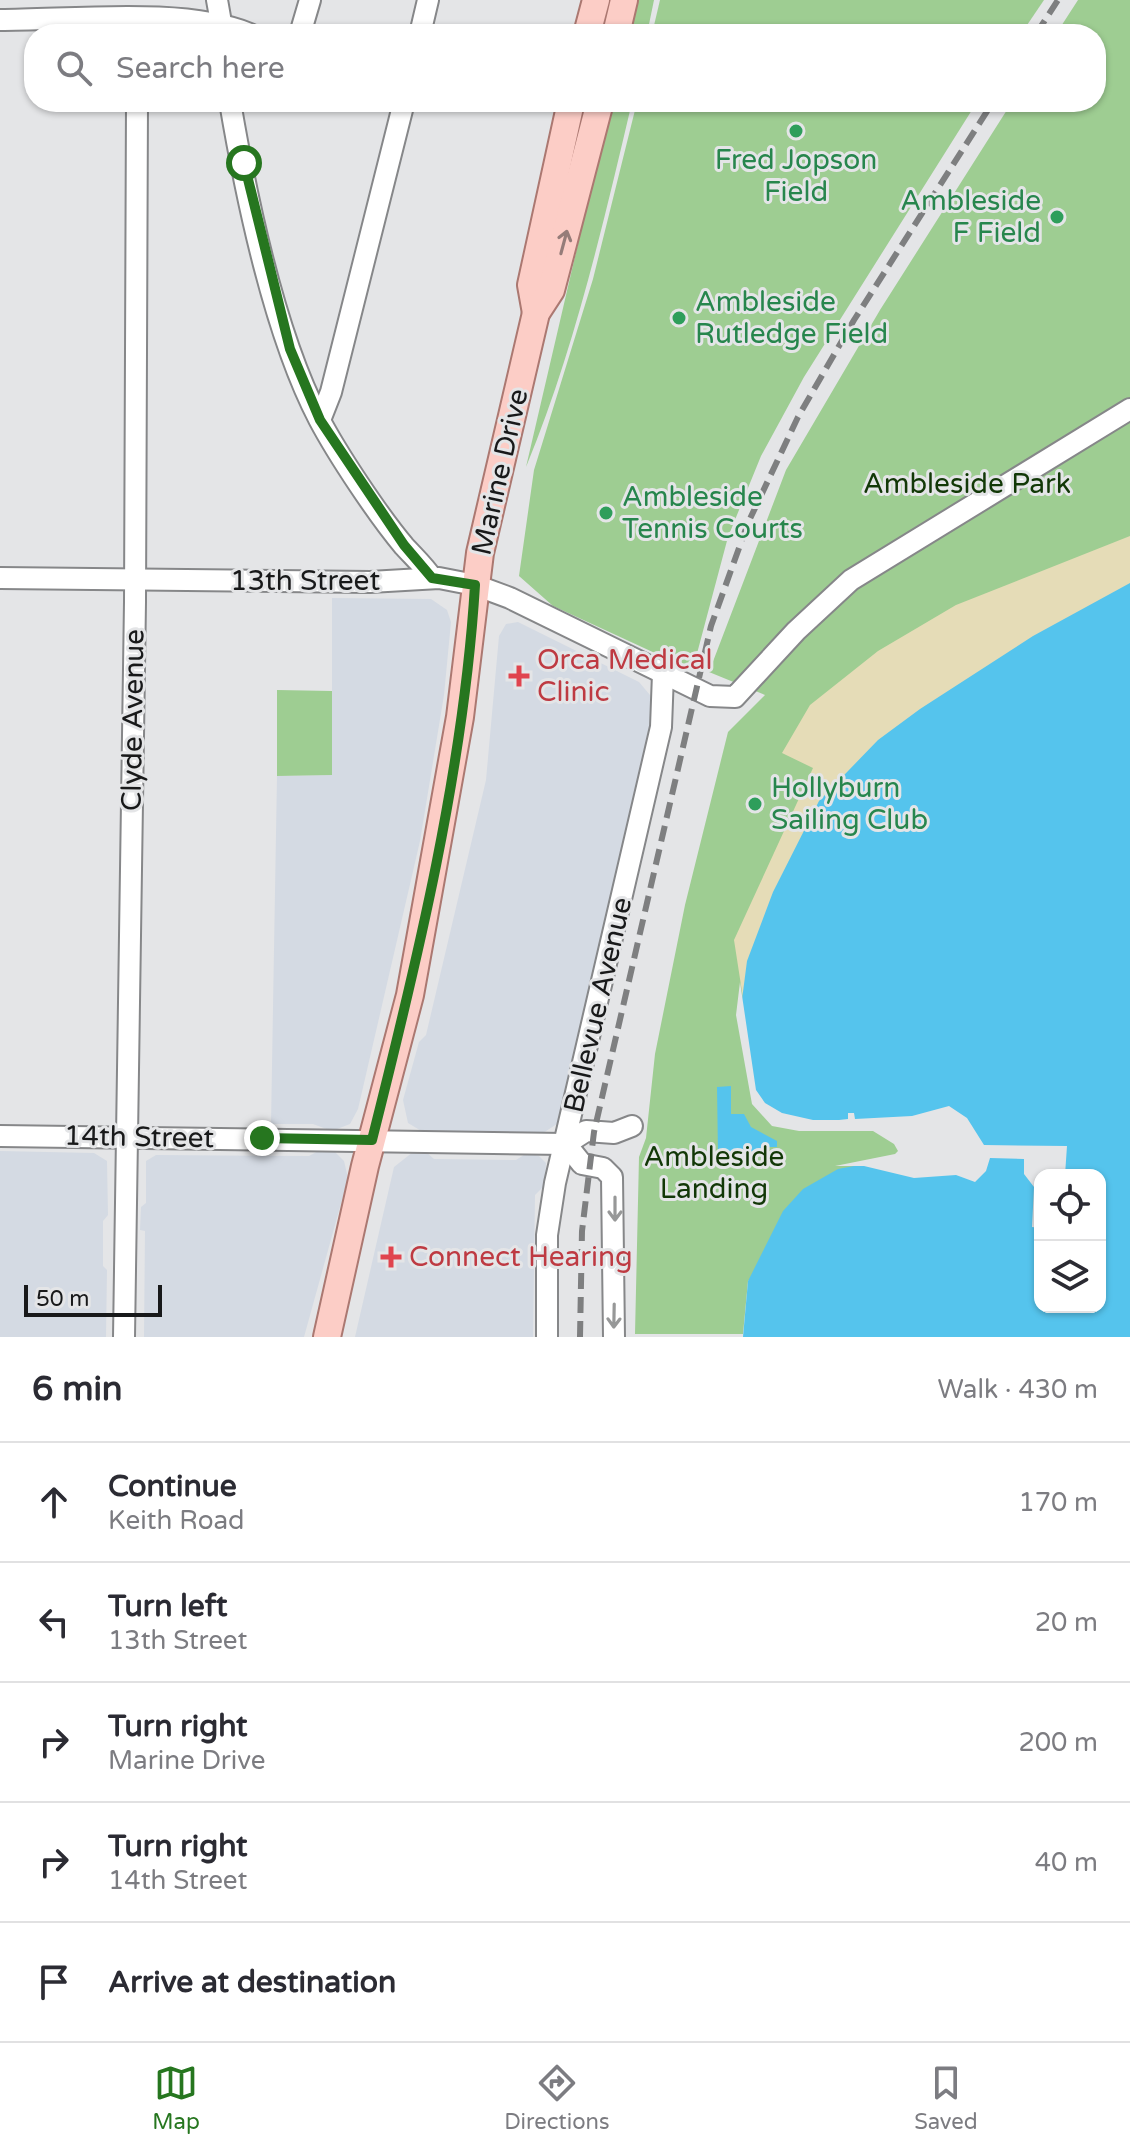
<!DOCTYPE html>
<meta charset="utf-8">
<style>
body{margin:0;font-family:"Varela Round",sans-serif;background:#f2f2f3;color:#2b2b33}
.controls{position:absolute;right:24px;bottom:24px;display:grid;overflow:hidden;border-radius:16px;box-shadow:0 2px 6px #0004}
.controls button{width:72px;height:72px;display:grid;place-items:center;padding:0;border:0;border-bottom:2px solid #e1e1e2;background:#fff;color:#2b2b33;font:40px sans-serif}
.scale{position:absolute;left:24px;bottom:20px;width:138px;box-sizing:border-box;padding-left:8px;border:4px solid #18191a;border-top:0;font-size:22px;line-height:28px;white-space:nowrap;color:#18191a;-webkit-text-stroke:6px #e4e5e7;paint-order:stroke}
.stop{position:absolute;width:24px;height:24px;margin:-18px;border:6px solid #26761f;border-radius:50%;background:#fff}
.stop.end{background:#26761f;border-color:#fff;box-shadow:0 2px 8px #0008}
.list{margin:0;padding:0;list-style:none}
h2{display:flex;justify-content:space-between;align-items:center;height:104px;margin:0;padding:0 32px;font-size:34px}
h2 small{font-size:26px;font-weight:400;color:#7c7c81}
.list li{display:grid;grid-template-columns:52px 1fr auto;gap:24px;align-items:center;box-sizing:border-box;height:120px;padding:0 32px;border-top:2px solid #e1e1e2}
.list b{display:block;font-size:30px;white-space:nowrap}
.list p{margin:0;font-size:26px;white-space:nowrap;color:#7c7c81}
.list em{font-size:26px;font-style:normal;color:#7c7c81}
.icon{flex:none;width:44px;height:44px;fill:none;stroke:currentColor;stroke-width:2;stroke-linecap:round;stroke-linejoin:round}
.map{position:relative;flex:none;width:1130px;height:1337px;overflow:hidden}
.search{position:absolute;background:#fff;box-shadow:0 2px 6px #0004;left:24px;right:24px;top:24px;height:88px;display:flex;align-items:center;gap:20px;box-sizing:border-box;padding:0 28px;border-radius:32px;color:#7c7c81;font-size:30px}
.sheet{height:704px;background:#fff}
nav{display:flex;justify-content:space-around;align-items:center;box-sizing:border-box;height:112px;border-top:2px solid #e1e1e2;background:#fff;font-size:22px;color:#7c7c81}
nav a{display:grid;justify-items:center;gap:4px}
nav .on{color:#26761f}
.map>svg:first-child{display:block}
.built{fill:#d4dae3}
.green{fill:#9ecd92}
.sand{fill:#e5dcb7}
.water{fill:#55c4ed;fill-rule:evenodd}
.pier{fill:#e4e5e7}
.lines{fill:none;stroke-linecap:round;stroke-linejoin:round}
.minor-casing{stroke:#868789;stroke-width:24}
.major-casing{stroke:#ab7871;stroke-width:30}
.minor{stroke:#fff;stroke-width:20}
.major{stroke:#fccdc6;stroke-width:26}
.rail{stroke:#7e7f80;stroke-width:6;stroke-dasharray:16 8;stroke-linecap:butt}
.oneway{stroke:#957c79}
.oneway2{stroke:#979898}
.route{stroke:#26761f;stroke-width:10}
.leisure-dot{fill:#2e9e5b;stroke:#e4e5e7;stroke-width:3}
.health-dot{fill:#e0444e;stroke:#e4e5e7;stroke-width:3}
.labels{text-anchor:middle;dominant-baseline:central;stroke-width:6;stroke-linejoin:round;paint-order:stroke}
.leisure-label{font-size:28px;fill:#27864d;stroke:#e4e5e7;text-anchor:start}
.street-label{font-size:28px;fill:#18191a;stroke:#e4e5e7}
.park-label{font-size:28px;fill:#123807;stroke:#e4e5e7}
.health-label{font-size:28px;fill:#be3a42;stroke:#e4e5e7;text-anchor:start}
</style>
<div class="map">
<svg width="1130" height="1337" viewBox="0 0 1130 1337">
<rect width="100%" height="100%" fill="#e4e5e7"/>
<!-- built -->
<g class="built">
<polygon points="332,598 431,599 447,610 451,622 444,695 420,841 358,1109 350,1124 332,1131 313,1124 271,1124 277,776 332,775"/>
<polygon points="518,622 639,682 650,695 651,719 560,1122 543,1133 423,1132 408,1123 403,1100 419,1042 426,1035 486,780 499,636 506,624"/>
<polygon points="322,1149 335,1152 344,1161 348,1178 304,1337 144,1337 145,1231 140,1230 141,1207 146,1203 146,1161 156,1155 309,1156"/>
<polygon points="0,1151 94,1153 107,1161 108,1215 103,1221 103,1266 107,1270 106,1337 0,1337"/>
<polygon points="413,1152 426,1152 434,1159 516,1160 527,1153 539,1156 546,1163 545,1185 535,1195 533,1337 355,1337 394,1167"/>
</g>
<!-- green -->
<g class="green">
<polygon points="635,0 654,0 647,34 627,34"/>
<polygon points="660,0 1044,0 1021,34 652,34"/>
<polygon points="1078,0 1130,0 1130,583 872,1128 897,1141 903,1152 748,1281 743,1334 635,1334 639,1157 646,1138 655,1054 685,905 728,732 765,695 709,672 786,470 880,310 1012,102 1096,102 1096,34 1056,34"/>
<path d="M 611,102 L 632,102 C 603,225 574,351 526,467 Z"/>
<polygon points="637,102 977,102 804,377 761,456 728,537 695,661 683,666 553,606 519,576 534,470 593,279"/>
<polygon points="277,690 332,691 332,775 277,776"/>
</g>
<!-- sand -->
<polygon class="sand" points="1130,536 1130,726 745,1011 734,940 813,768 782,753 810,705 878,651 956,605"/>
<!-- water -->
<g class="water">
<path d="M 1130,583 L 1130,1337 L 743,1337 L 748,1281 L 783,1211 L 803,1189 L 838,1169 L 897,1158 L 903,1152 C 883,1113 837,1137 803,1129 C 788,1125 771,1114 757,1107 L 740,1015 L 747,961 L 773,892 L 819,801 L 878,740 L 920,709 L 1033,636 ZM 1040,1175 L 1100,1175 L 1100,1307 L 1040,1307 Z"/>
<polygon points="731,1086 731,1114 744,1114 751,1127 777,1141 777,1147 763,1147 763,1154 718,1154 717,1087"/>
</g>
<!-- pier -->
<polygon class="pier" points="740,982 756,1090 765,1103 782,1113 813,1120 839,1120 848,1119 848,1113 854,1113 855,1119 912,1116 949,1106 967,1118 984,1145 1067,1146 1065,1175 1040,1175 1040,1228 1032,1227 1034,1187 1024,1174 1024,1159 990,1158 986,1171 975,1182 956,1175 914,1178 864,1166 835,1166 895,1154 898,1151 894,1144 873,1131 799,1131 772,1126 752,1104 736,1015"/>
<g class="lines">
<!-- minor casing -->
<g class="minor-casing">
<g id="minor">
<polyline points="217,0 223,34"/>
<path d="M 0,20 C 72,20 185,7 250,34"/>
<polyline points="300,34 310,0"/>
<polyline points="420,34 428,0"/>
<path d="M 230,102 C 246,196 275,335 319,419 C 338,455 378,515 404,546 C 414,557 424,566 432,578"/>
<polyline points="320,420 331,392 404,102"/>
<polyline points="0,578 370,582 439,578 475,585 510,598 710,696 735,697 796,631 851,580 1130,409"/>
<polyline points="0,1136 566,1144"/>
<polyline points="566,1144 582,1164 603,1168 612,1177 614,1337"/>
<polyline points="566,1144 586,1131 614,1133 632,1126"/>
<polyline points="124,1337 135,602 137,102"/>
<polyline points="547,1337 547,1235 555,1183 661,727 663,674"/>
</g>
</g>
<!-- major casing -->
<g class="major-casing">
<g id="major">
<polyline points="587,34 596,0"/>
<polyline points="616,34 624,0"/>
<polyline points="536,313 531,285 571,102"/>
<polyline points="327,1337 365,1166 410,995 460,717 480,553 536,313 551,290 600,102"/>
</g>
</g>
<!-- minor -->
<use href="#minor" class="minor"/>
<!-- major -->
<use href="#major" class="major"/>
<!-- rail -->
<g class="rail">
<polyline points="1036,34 1058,0"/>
<polyline points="580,1337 582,1231 594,1132 711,626 748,523 798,417 854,320 993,102"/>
</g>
</g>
<!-- one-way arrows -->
<defs><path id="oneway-shaft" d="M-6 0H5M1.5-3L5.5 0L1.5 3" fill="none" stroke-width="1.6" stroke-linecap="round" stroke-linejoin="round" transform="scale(2)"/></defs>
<use class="oneway" href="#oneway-shaft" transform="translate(564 242) rotate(-75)"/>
<g class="oneway2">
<use href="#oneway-shaft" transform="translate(615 1209) rotate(90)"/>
<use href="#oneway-shaft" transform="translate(614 1316) rotate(91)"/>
</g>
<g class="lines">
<!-- route -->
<path class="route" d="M 244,163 L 290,349 L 320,420 L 404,545 L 432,578 L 475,585 C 464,768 417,962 372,1140 L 262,1138"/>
</g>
<!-- markers -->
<g class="leisure-dot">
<circle cx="796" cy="131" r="8"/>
<circle cx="1057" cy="217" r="8"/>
<circle cx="679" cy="318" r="8"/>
<circle cx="606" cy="513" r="8"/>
<circle cx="755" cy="804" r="8"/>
</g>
<g class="health-dot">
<path d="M515 664h8v8h8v8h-8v8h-8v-8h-8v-8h8z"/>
<path d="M387 1245h8v8h8v8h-8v8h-8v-8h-8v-8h8z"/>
</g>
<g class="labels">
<!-- leisure labels -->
<g class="leisure-label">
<text x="796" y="160" text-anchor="middle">Fred Jopson<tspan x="796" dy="32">Field</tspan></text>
<text x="1041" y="201" text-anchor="end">Ambleside<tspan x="1041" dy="32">F Field</tspan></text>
<text x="695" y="302">Ambleside<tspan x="695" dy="32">Rutledge Field</tspan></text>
<text x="622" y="497">Ambleside<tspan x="622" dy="32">Tennis Courts</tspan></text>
<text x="771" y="788">Hollyburn<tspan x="771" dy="32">Sailing Club</tspan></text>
</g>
<!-- street labels -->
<g class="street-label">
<text transform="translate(500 472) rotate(-77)">Marine Drive</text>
<text x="305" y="581">13th Street</text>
<text transform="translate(133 720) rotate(-89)">Clyde Avenue</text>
<text transform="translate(598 1005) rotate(-77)">Bellevue Avenue</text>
<text transform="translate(139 1137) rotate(1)">14th Street</text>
</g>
<!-- park labels -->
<g class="park-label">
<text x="967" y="484">Ambleside Park</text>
<text x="714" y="1157">Ambleside<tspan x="714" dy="32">Landing</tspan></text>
</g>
<!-- health labels -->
<g class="health-label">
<text x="537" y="660">Orca Medical<tspan x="537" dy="32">Clinic</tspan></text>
<text x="409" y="1257">Connect Hearing</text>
</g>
</g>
</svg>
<div class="controls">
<button><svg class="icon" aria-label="locate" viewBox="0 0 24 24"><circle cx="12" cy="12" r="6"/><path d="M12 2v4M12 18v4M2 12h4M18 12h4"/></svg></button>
<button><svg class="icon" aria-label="layers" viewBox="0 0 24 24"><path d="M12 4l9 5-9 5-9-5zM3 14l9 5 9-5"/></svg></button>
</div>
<div class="scale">50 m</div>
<div class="stop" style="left:244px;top:163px"></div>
<div class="stop end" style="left:262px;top:1138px"></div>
<div class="search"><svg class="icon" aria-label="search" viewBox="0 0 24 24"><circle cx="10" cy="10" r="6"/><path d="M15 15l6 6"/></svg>Search here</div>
</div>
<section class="sheet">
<h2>6 min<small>Walk · 430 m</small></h2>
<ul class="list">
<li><svg class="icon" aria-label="ahead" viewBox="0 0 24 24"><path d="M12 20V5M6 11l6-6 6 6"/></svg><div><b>Continue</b><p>Keith Road</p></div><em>170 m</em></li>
<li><svg class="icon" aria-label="left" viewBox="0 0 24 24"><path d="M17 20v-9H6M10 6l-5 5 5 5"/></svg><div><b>Turn left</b><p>13th Street</p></div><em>20 m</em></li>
<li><svg class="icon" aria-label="right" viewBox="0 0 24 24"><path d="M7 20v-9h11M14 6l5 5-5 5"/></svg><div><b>Turn right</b><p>Marine Drive</p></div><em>200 m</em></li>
<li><svg class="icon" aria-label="right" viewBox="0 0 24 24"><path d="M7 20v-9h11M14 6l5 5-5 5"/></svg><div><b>Turn right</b><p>14th Street</p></div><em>40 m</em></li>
<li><svg class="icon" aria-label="arrive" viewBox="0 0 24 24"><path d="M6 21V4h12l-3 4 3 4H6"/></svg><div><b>Arrive at destination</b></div></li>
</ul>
</section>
<nav>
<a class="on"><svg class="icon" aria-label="map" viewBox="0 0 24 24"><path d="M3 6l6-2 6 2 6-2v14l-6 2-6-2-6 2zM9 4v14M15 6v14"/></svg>Map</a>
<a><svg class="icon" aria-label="directions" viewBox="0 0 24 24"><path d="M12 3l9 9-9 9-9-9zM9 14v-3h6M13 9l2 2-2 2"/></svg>Directions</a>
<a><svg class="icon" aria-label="saved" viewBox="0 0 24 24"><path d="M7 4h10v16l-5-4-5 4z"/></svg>Saved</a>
</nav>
